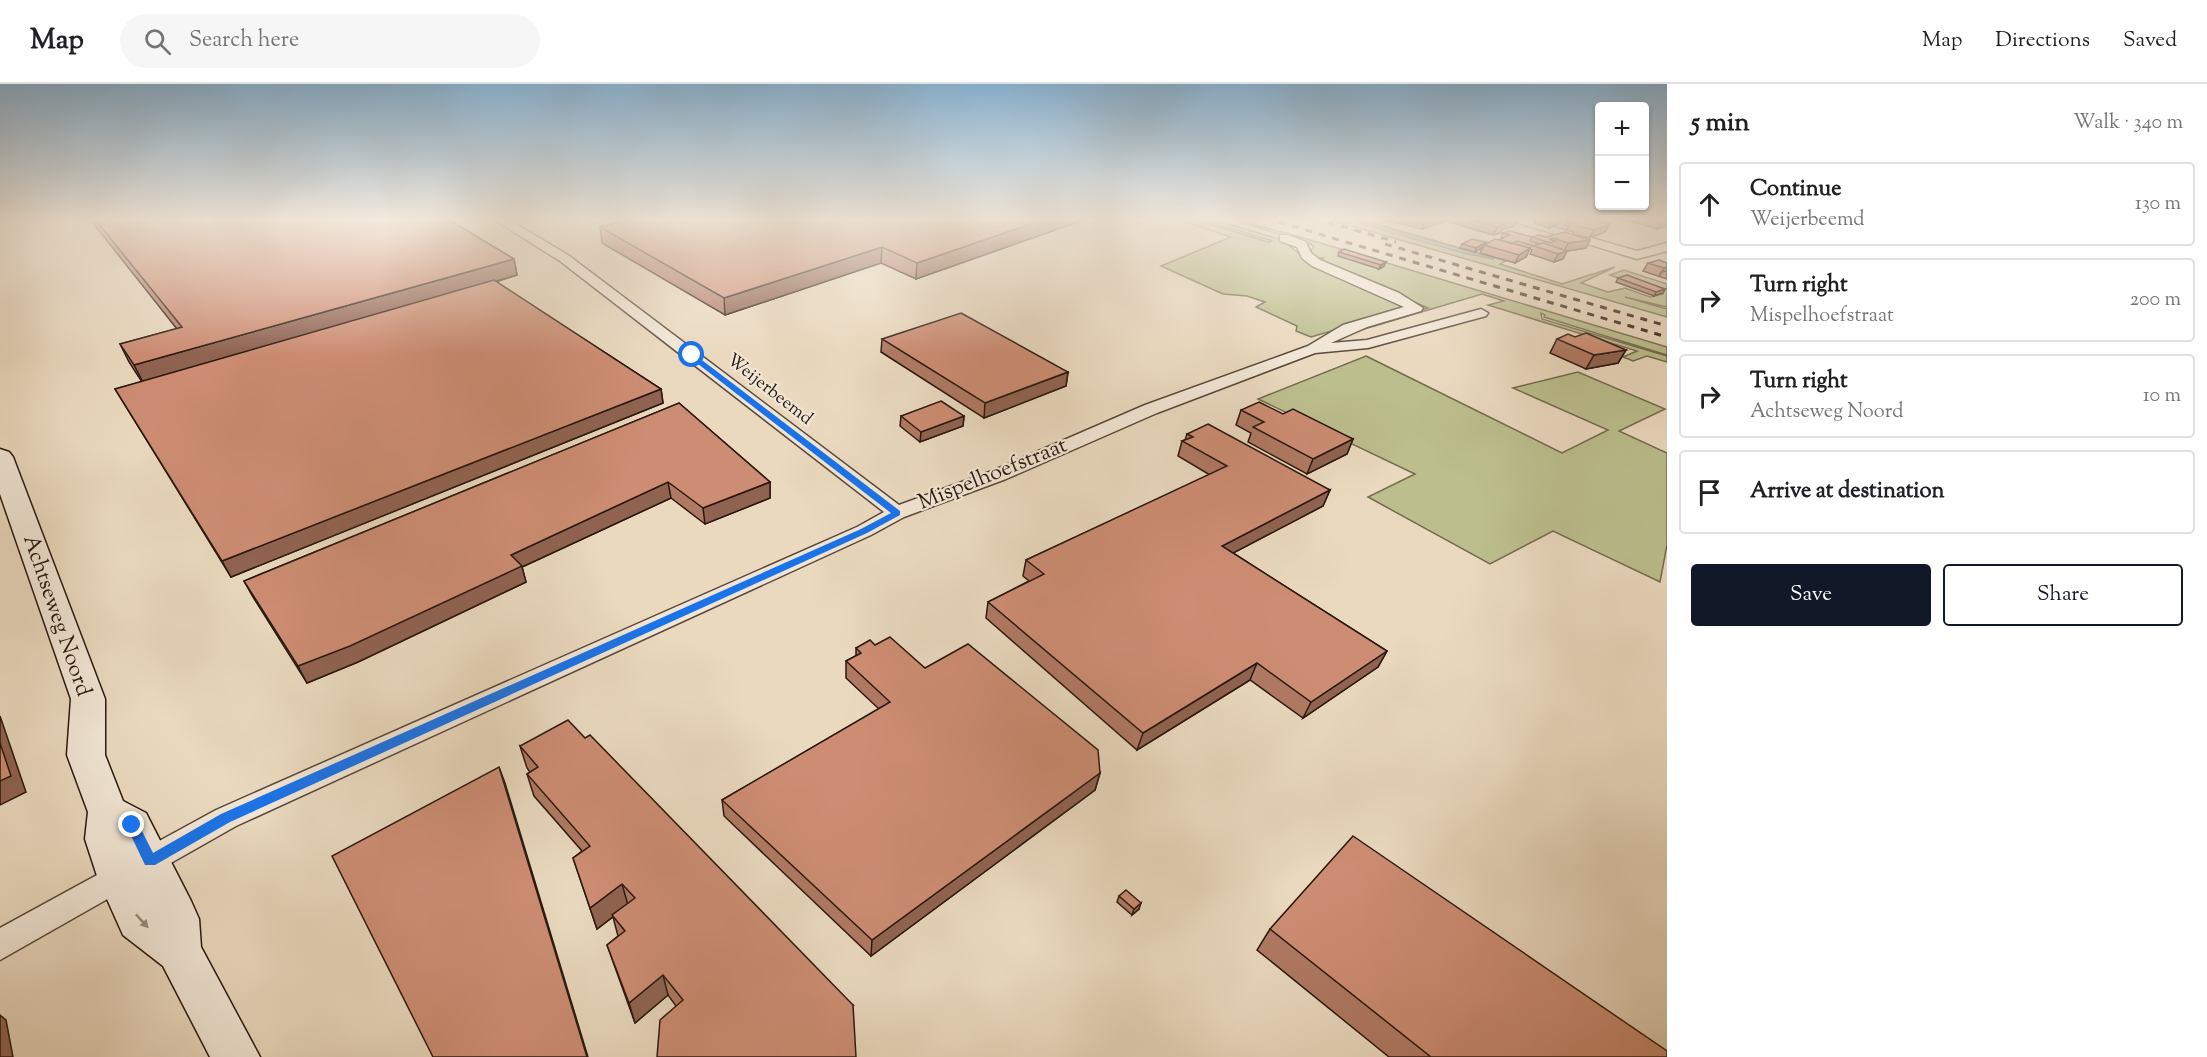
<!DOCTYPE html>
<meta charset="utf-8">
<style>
body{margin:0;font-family:"Sorts Mill Goudy",serif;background:#f6f6f6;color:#202124}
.controls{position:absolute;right:18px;top:18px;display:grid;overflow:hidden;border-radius:6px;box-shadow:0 2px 4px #0004}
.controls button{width:54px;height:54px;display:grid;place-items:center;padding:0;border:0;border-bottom:2px solid #e0e0e0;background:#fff;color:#202124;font:30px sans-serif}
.stop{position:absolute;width:18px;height:18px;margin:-14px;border:4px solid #1a73e8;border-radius:50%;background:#fff}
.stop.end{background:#1a73e8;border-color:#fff;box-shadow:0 2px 6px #0008}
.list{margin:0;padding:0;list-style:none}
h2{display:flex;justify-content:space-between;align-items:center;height:78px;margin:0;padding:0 24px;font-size:26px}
h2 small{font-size:20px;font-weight:400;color:#757577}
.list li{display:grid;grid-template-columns:39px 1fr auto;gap:18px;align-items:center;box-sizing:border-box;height:84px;margin:0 12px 12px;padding:0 12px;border:2px solid #e0e0e0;border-radius:6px}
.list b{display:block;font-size:22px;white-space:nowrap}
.list p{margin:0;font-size:20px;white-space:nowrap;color:#757577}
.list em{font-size:20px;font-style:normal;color:#757577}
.actions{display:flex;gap:12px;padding:18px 24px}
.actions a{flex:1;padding:14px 0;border:2px solid #111827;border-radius:6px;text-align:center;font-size:21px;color:#111827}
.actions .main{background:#111827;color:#fff}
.icon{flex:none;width:33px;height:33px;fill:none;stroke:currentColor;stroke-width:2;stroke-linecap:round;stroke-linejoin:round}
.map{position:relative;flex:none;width:1667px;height:973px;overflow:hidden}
header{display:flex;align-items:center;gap:36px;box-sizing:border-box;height:84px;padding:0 30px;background:#fff;border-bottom:2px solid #e0e0e0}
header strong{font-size:28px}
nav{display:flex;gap:33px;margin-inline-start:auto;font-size:21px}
.search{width:420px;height:54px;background:#f6f6f6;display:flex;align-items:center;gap:15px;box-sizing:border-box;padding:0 21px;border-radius:33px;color:#757577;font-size:22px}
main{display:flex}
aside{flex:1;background:#fff}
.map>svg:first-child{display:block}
.green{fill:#bcbe8e;stroke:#736b4e;stroke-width:1.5;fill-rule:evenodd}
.water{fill:#9cb7bc;stroke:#6e7776;stroke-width:1.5}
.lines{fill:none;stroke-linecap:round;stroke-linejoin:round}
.street-casing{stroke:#5a483a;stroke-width:3}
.secondary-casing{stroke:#2a180e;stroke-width:3}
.street{fill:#f1e6d5;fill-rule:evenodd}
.secondary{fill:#f1e6d5;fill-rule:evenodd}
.rail{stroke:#2a180e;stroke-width:3;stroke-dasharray:7 7;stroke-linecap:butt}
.wall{fill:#b07964;stroke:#2a180e;stroke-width:1.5}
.shaded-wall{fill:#906351;stroke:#2a180e;stroke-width:1.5}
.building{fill:#cd8d74;stroke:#2a180e;stroke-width:1.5}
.oneway{fill:#97897b}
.route{fill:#1a73e8}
.labels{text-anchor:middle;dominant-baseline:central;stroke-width:4.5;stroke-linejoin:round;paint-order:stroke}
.far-street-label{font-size:18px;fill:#2a180e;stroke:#f1e6d5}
.street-label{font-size:22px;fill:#2a180e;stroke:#f1e6d5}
</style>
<header>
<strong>Map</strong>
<div class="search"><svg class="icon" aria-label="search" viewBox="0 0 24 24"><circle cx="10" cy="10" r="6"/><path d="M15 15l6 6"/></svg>Search here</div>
<nav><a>Map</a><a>Directions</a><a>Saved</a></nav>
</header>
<main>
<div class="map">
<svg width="1667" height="973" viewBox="0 0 1667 973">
<rect width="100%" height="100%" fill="#ead9bf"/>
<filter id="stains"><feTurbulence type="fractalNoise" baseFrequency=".00333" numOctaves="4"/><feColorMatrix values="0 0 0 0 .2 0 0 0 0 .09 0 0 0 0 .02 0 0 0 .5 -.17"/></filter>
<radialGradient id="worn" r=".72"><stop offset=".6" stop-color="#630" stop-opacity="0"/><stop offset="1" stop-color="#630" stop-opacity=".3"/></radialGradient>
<!-- green -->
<g class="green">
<polygon points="1174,134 1190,134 1268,158 1272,157 1199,134 1209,134 1282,156 1311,179 1410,224 1311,253 1296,247 1297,242 1256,223 1265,218 1247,212 1223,210 1161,182 1231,153"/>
<polygon points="1227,134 1297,152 1667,263 1667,271 1544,233 1545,231 1541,229 1542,235 1667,272 1667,278 1647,272 1633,277 1623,273 1637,267 1488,221 1504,217 1482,210 1344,251 1428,224 1317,177 1324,174 1314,174 1311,166 1314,163 1311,160"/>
<path d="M 1324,134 L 1363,136 L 1506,177 L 1500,180 L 1562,200 L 1615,183 L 1581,199 L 1608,208 L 1625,204 L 1650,213 L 1662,210 L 1610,191 L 1624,186 L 1667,200 L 1667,223 L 1625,213 L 1667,225 L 1667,233 ZM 1361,138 L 1489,173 L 1494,175 L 1464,169 Z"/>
<polygon points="1366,272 1562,369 1608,346 1513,304 1578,288 1665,325 1619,347 1667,369 1667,461 1660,498 1553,447 1490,480 1368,413 1415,390 1258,315"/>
</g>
<!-- water -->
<polygon class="water" points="1365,138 1489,173 1494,175 1464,169 1359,139"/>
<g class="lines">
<!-- street casing -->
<g class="street-casing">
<g id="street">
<polygon points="491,134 506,134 568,171 899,421 992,387 1145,321 1308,262 1343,241 1404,223 1312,182 1302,174 1297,163 1280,157 1280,151 1288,151 1306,158 1311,169 1320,176 1399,209 1423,224 1421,227 1367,243 1331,259 1367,256 1481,225 1488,229 1486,232 1368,264 1315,269 1157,329 1006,395 904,433 871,451 236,742 0,876 0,844 216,726 857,443 884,428 560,177"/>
<polygon points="1502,134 1522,134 1637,167 1667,159 1667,167 1637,175"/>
</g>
</g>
<!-- secondary casing -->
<g class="secondary-casing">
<polygon id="secondary" points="0,365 9,368 13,373 105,615 105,671 123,717 146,729 191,817 199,835 201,863 260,973 210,973 163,882 123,851 98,795 85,755 88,728 67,671 71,615 0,410"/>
</g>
<!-- street -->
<use href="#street" class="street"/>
<!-- secondary -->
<use href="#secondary" class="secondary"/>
<!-- rail -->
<g class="rail">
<polyline points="1265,134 1667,253"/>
<polyline points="1314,134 1396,158"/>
<polyline points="1385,160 1667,242"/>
</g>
</g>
<!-- wall -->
<g class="wall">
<polygon points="89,134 446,134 514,175 517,191 496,198 661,305 663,319 231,493 115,305 142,298 129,278 120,260 177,245"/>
<polygon points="635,134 1089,134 916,195 881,179 725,231 602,159 600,143"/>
<polygon points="1387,134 1518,134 1514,142 1503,145 1501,149 1493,151 1446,137 1422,145 1386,136"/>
<polygon points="1568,134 1589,134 1610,140 1605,148 1589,154 1573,150 1574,148 1566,146 1568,142 1564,141"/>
<polygon points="1628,134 1667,134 1657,145 1627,136"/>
<polygon points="1536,135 1559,140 1549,144 1534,139"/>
<polygon points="1503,149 1532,153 1546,153 1590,156 1586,164 1567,167 1563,175 1554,178 1530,170 1532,166 1530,165 1526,173 1515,179 1480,169 1483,163 1475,168 1460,164 1462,160 1486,158 1485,160 1499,156 1504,154 1501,153"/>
<polygon points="1344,165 1384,182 1379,185 1338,172 1339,168"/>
<polygon points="1648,179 1667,179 1667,195 1643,187"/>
<polygon points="1618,194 1665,205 1663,209 1654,212 1616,198"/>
<polygon points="1575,253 1626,266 1618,279 1586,285 1550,269 1557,255"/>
<polygon points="882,255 1068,288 1066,302 984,334 881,268"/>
<polygon points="679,319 770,398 770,414 705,440 671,414 522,483 526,498 358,578 307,599 253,513 244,497"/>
<polygon points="1241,326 1283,330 1353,355 1347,370 1307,390 1248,358 1251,349 1236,341"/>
<polygon points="901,332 964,332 963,342 920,358 900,342"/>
<polygon points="1187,350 1330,406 1323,422 1233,469 1387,567 1378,583 1303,634 1250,596 1137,666 986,534 988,518 1029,497 1023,492 1026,476 1210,391 1178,372 1182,357 1185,356"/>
<polygon points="875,561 925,584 1100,689 1095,706 871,872 724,732 722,716 879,625 846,594 846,577 856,572 856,564"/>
<polygon points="520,662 853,921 676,922 668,911 635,939 607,861 618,852 613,833 597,845 573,774 582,767 534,712 527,690 530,688 527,684"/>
<polygon points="1119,812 1139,825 1132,831 1117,818"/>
<polygon points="1270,845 1667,973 1389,973 1257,866"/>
</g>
<!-- shaded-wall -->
<g class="shaded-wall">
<polygon points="1048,134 1089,134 916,195 917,179"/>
<polygon points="1426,134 1448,134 1446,137 1422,145"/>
<polygon points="1516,134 1518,134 1514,142 1503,145 1501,149 1493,151 1499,139"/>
<polygon points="1561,136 1559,140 1549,144 1551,140"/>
<polygon points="1667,136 1667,142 1657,145 1662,137"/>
<polygon points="1610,140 1605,148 1589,154 1594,146"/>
<polygon points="1590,156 1586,164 1567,167 1563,175 1554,178 1558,170 1564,168 1568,159"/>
<polygon points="1486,158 1483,163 1475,168 1476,164"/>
<polygon points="882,163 881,179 725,231 724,214"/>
<polygon points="1530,164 1526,173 1515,179 1519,171"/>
<polygon points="514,175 517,191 144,300 134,281"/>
<polygon points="1386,178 1384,182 1379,185 1381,181"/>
<polygon points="1667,183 1667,187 1661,188 1659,193 1664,184"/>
<polygon points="1665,205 1663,209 1654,212 1656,208"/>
<polygon points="1626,266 1618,279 1586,285 1594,271"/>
<polygon points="1068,288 1066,302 984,334 985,319"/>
<polygon points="661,305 663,319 231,493 222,477"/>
<polygon points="964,332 963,342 920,358 921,348"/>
<polygon points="1353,355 1347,370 1307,390 1313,375"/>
<polygon points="668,398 671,414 522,483 526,498 358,578 307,599 298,582 511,471"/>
<polygon points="770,398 770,414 705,440 703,424"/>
<polygon points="1330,406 1323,422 1216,478 1222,462"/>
<polygon points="1387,567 1378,583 1303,634 1311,618"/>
<polygon points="1257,579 1250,596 1137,666 1143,649"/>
<polygon points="0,632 26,708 0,721"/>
<polygon points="499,683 505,699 588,973 587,973"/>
<polygon points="1100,689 1095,706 871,872 872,856"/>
<polygon points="622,800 628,821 597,845 590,824"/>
<polygon points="1141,819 1139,825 1132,831 1134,825"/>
<polygon points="663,891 668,911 635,939 629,919"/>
<polygon points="0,931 6,936 13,973 0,973"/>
</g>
<!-- building -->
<g class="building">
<polygon points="94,134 446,134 514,175 134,281 120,260 182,243"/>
<polygon points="635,134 1048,134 917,179 882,163 724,214 600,143"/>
<polygon points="1466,134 1516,134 1499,139 1505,141 1497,143"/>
<polygon points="1539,134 1556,134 1561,136 1551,140 1536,135"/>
<polygon points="1572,134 1588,134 1590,135 1586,136 1589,137 1593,135 1610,140 1594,146 1578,142 1578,140 1570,138 1574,135"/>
<polygon points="1652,134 1667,134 1667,136 1662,137"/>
<polygon points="1510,147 1532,153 1530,157 1540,160 1534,162 1518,157 1512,159 1499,156 1510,151 1503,149"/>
<polygon points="1565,148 1590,156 1568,159 1553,154 1550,155 1555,157 1550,159 1532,153 1539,151 1546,153"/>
<polygon points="1472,155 1486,158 1476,164 1462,160"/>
<polygon points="1495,155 1530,164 1519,171 1484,161"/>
<polygon points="1543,159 1567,167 1558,170 1534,162"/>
<polygon points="1344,165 1386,178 1381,181 1339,168"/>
<polygon points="1659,176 1667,179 1667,183 1664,184 1648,179"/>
<polygon points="1627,191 1665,205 1656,208 1618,194"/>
<polygon points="494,196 661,305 222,477 115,305"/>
<polygon points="961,229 1068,288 985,319 882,255"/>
<polygon points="1586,249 1626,266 1594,271 1557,255 1568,250 1575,253"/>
<polygon points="941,317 964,332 921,348 901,332"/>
<polygon points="1259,318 1283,330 1293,325 1353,355 1313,375 1253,343 1264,338 1241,326"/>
<polygon points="679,319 770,398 703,424 668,398 511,471 522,482 350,562 298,582 244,497"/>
<polygon points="1208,340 1330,406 1222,462 1387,567 1311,618 1257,579 1143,649 988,518 1044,490 1026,476 1227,382 1182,357 1193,353 1187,350"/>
<polygon points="890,553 925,584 968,560 1098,666 1100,689 872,856 722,716 890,618 846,577 861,569 856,564 870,556 875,561"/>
<polygon points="568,636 585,654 590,651 853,921 856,973 657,973 660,936 683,916 663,891 629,919 607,861 625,847 612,831 635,814 622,800 590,824 573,774 590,762 527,690 538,683 520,662"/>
<polygon points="0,659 11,692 0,697"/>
<polygon points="499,683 587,973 433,973 332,772"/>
<polygon points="1353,752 1667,967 1667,973 1431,973 1270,845"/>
<polygon points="1126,806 1141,819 1134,825 1119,812"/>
</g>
<!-- one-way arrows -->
<defs><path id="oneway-solid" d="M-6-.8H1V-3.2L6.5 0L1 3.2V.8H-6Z" transform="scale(1.5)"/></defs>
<use class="oneway" href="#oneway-solid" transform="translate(142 837) rotate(47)"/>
<!-- sky -->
<linearGradient id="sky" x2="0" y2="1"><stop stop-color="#89b5d6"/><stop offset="0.5" stop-color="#f6eee2"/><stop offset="1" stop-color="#f6eee2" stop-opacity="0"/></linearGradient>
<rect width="1667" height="270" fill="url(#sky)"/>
<!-- route -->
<polygon class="route" points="689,270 694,270 900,427 900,431 867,449 230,738 155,781 145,781 126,741 128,737 137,737 153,769 221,730 861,445 891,429 689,273"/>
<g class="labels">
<!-- far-street labels -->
<g class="far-street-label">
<text transform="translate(769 306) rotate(38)">Weijerbeemd</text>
</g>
<!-- street labels -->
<g class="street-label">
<text transform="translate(993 391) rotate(-22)">Mispelhoefstraat</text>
<text transform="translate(56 532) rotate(71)">Achtseweg Noord</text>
</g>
</g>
<rect width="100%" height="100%" filter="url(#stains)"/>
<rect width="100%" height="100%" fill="url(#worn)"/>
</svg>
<div class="controls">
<button>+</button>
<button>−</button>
</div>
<div class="stop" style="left:692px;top:271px"></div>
<div class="stop end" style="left:132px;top:741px"></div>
</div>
<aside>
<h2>5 min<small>Walk · 340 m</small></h2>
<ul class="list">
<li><svg class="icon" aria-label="ahead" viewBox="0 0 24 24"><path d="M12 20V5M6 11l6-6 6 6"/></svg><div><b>Continue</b><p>Weijerbeemd</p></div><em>130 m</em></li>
<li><svg class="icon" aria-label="right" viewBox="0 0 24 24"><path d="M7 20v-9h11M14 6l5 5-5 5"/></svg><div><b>Turn right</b><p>Mispelhoefstraat</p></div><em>200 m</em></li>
<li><svg class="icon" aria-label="right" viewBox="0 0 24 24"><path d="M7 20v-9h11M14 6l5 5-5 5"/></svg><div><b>Turn right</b><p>Achtseweg Noord</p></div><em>10 m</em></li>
<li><svg class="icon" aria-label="arrive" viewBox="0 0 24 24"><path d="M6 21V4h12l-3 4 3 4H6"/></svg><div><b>Arrive at destination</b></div></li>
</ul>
<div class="actions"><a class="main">Save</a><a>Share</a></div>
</aside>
</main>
